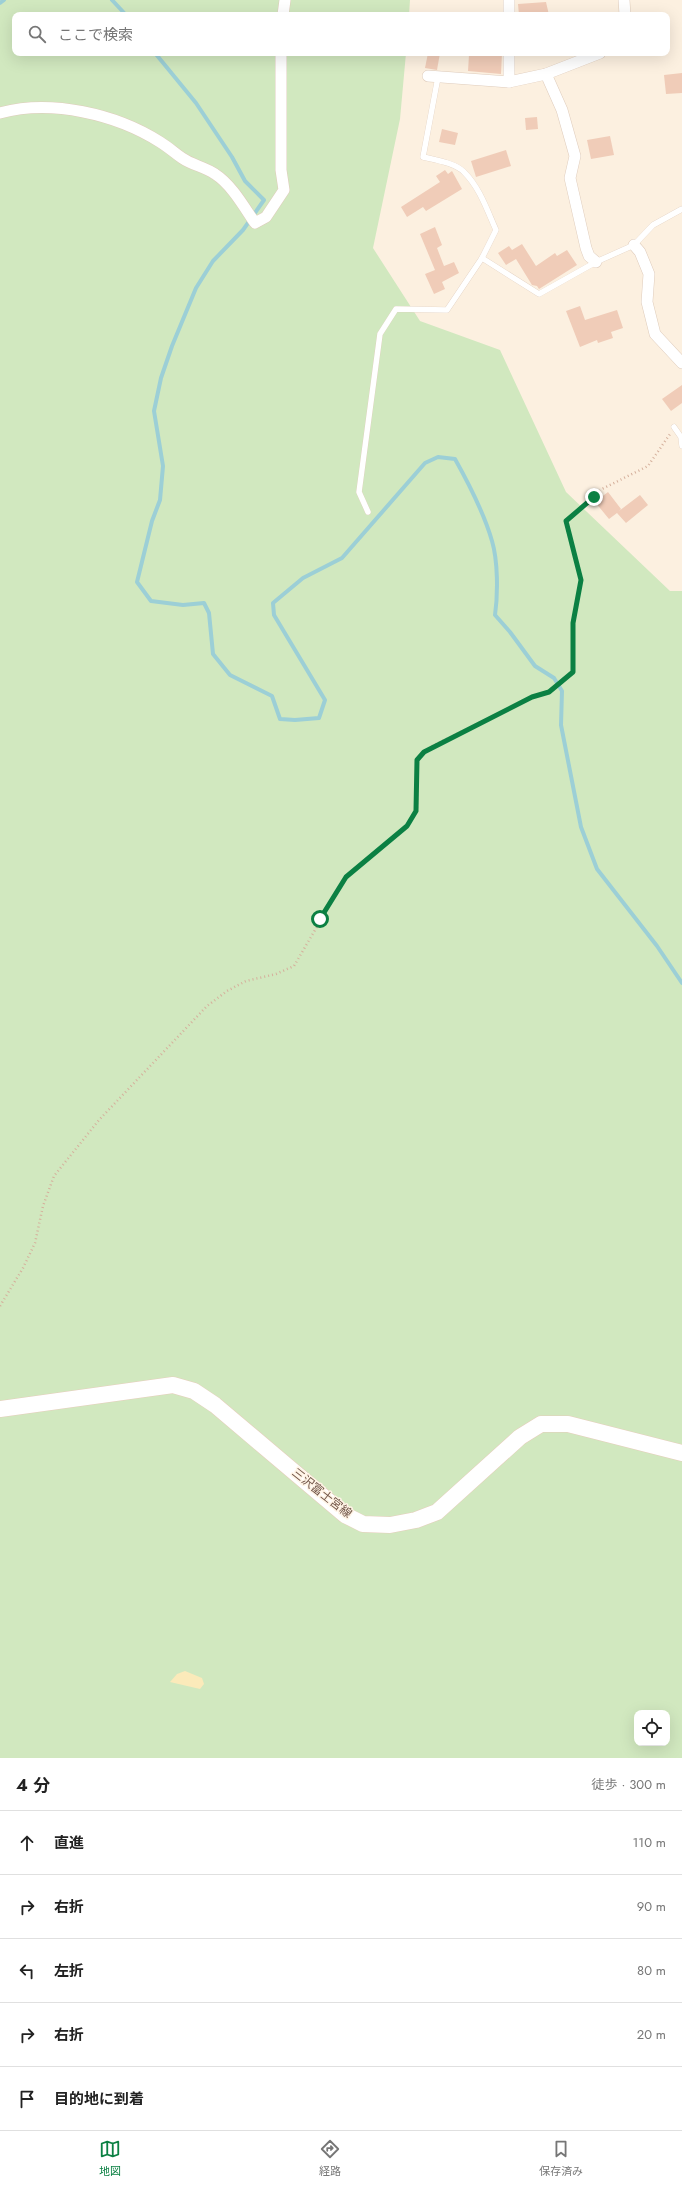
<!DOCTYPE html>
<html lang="ja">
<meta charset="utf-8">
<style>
body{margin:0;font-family:Jost,"Noto Sans JP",sans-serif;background:#f2f2f2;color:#222}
.controls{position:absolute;right:12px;bottom:12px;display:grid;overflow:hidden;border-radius:8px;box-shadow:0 4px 16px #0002}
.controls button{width:36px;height:36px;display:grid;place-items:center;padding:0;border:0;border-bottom:1px solid #e0e0e0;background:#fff;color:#222;font:20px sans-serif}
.stop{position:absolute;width:12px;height:12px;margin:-9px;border:3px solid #0b8043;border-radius:50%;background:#fff}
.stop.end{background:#0b8043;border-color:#fff;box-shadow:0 1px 4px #0008}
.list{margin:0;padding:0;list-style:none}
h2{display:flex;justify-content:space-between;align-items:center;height:52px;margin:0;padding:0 16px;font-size:17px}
h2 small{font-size:13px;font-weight:400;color:#767676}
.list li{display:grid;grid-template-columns:26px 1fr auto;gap:12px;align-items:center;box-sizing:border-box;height:64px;padding:0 16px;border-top:1px solid #e0e0e0}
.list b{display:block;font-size:15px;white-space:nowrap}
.list em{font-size:13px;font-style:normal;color:#767676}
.icon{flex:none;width:22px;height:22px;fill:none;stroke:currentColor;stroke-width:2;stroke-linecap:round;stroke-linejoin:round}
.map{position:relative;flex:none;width:682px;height:1758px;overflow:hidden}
.search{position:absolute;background:#fff;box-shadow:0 4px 16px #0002;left:12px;right:12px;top:12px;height:44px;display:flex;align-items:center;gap:10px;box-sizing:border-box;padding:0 14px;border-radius:8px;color:#767676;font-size:15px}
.sheet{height:372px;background:#fff}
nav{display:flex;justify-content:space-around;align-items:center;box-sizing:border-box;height:56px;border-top:1px solid #e0e0e0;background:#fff;font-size:11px;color:#767676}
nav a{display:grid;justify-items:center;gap:2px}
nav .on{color:#0b8043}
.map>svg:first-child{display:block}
.green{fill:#d1e8bf;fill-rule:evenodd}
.sand{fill:#fbeaba}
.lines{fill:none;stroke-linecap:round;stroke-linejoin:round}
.stream{stroke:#9ccfd6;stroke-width:4}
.building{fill:#f0ccb8}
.lane-casing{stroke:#dfccbc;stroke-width:6}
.street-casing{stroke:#dfccbc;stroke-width:12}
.secondary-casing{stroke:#e6cebc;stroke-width:17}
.path{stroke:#d5b09c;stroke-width:2.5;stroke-dasharray:1 3;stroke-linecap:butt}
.lane{stroke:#fff;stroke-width:5.5}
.street{stroke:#fff;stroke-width:11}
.secondary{stroke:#fff;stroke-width:16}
.route{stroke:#0b8043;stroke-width:5}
.labels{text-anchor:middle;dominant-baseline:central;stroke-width:3;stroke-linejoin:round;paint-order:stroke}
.street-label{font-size:12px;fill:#715548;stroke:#fff4e6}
</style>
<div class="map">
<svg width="682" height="1758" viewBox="0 0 682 1758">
<rect width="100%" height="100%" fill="#fcf0e0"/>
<!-- green -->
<path class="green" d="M 0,0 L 410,0 L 409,15 L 15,15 L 15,53 L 406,53 L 400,119 L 373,248 L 420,321 L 500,350 L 566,492 L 670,591 L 682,591 L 682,1758 L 0,1758 ZM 637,1713 L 667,1713 L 667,1743 L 637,1743 Z"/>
<!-- sand -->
<polygon class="sand" points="185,1671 202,1678 204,1684 200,1689 170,1682 177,1674"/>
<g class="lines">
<!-- stream -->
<g class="stream">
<polyline points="112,0 126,15"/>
<polyline points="0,3 4,0"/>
<path d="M 155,53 L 196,103 L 232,157 L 245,181 L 264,200 L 243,230 L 213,261 L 196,288 L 172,346 L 161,378 L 154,411 L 163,466 L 160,500 L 152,521 L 137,582 L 151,601 L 183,605 L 204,603 L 209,613 L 213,654 L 230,675 L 272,696 L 280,719 L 295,720 L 319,718 L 325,700 L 274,615 L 273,603 L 303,578 L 342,558 L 425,463 L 438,457 L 455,459 C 469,484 484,513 492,541 C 498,561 498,594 495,615 L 510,632 L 535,666 L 554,678 L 562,691 L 561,725 L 581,827 L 597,869 L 657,946 L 682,983"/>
</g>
</g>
<!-- building -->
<g class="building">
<polygon points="546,2 549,15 519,15 518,4"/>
<polygon points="428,53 440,53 437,70 425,68"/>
<polygon points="492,53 502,53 501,74 468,71 469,55 491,56"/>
<polygon points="682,73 682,93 666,94 664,75"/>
<polygon points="537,117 538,129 526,130 525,118"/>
<polygon points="442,129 458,133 455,145 439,142"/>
<polygon points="610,136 614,155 591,159 587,140"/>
<polygon points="506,150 511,166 476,177 471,161"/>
<polygon points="445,170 448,174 452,171 462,189 426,211 423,207 407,217 401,207 440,182 436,176"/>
<polygon points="435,227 442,245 437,248 444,266 454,262 459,273 442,282 445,289 434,294 425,274 435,270 420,234"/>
<polygon points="522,244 536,266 555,253 557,256 567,250 577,265 539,289 537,286 532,285 516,259 506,265 498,253 509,246 512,250"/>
<polygon points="580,306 585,320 617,310 623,328 611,332 613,338 598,343 597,340 580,347 566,311"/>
<polygon points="682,385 682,403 671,411 662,399"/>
<polygon points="608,492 621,509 619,511 640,495 648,505 626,523 617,513 609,519 595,502"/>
</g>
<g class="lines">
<!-- lane casing -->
<g class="lane-casing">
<g id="lane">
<path d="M 438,77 L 423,157 C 436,160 455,163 464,172 C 480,188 487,210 496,230 L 482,258"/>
<polyline points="674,427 681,437 682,446"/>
<polyline points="368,512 359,492 380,334 396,309 447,310 482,258 539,294 596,262 634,245 653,225 682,209"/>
</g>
</g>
<!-- street casing -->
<g class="street-casing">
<g id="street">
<polyline points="509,0 509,15"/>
<polyline points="624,0 625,15"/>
<polyline points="283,15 285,0"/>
<polyline points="509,53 509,82"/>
<polyline points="546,74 562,110 575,156 570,178 586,248 589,256 596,262"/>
<polyline points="428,76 509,82 546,74 600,53"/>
<path d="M 0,113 C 51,99 116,114 160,142 C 168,147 175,153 182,158 C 192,165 205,167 215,174 C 232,185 244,207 255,223 L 266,217 L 284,190 L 281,170 L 281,53"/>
<polyline points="634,245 640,252 649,274 647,302 655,334 682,363"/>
</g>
</g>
<!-- secondary casing -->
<g class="secondary-casing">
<polyline id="secondary" points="0,1409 173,1385 194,1391 215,1405 345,1515 363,1524 390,1525 416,1520 437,1512 520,1437 541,1424 568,1424 682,1453"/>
</g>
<!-- path -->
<polyline class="path" points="0,1306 23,1268 35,1243 43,1206 54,1176 99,1120 207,1006 227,991 246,981 276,974 294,966 346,877 407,827 417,811 417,760 432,746 532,697 549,692 573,672 573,623 581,580 565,521 602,489 648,466 670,434"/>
<!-- lane -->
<use href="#lane" class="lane"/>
<!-- street -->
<use href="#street" class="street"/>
<!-- secondary -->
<use href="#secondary" class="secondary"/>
</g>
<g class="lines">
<!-- route -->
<polyline class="route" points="320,919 346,877 407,826 416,811 417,760 424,752 532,697 549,692 573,672 573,623 581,580 566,521 594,497"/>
</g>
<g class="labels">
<!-- street labels -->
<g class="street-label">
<text transform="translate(322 1493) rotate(38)">三沢富士宮線</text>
</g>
</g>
</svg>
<div class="controls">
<button><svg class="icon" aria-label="locate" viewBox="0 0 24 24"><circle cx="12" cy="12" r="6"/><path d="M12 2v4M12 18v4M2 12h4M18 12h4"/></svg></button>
</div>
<div class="stop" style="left:320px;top:919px"></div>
<div class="stop end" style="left:594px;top:497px"></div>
<div class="search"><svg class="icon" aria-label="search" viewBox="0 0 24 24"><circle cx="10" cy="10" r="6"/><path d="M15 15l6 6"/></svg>ここで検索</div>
</div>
<section class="sheet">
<h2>4 分<small>徒歩 · 300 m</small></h2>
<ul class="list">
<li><svg class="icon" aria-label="ahead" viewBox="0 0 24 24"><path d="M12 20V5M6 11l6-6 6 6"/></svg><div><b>直進</b></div><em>110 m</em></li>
<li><svg class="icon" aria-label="right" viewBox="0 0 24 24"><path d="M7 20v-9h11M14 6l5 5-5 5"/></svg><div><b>右折</b></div><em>90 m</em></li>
<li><svg class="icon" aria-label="left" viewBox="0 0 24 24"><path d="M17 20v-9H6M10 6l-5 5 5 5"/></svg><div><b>左折</b></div><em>80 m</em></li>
<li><svg class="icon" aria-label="right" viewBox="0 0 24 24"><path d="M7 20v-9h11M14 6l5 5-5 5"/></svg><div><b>右折</b></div><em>20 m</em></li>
<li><svg class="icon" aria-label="arrive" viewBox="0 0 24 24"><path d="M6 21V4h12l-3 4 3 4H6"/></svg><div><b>目的地に到着</b></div></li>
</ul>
</section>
<nav>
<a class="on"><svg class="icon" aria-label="map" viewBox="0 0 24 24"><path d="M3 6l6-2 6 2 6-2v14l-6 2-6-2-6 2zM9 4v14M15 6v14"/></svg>地図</a>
<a><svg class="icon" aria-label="directions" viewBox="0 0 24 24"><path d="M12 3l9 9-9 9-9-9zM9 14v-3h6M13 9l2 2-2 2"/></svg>経路</a>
<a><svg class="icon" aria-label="saved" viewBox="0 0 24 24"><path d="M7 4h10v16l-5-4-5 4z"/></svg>保存済み</a>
</nav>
